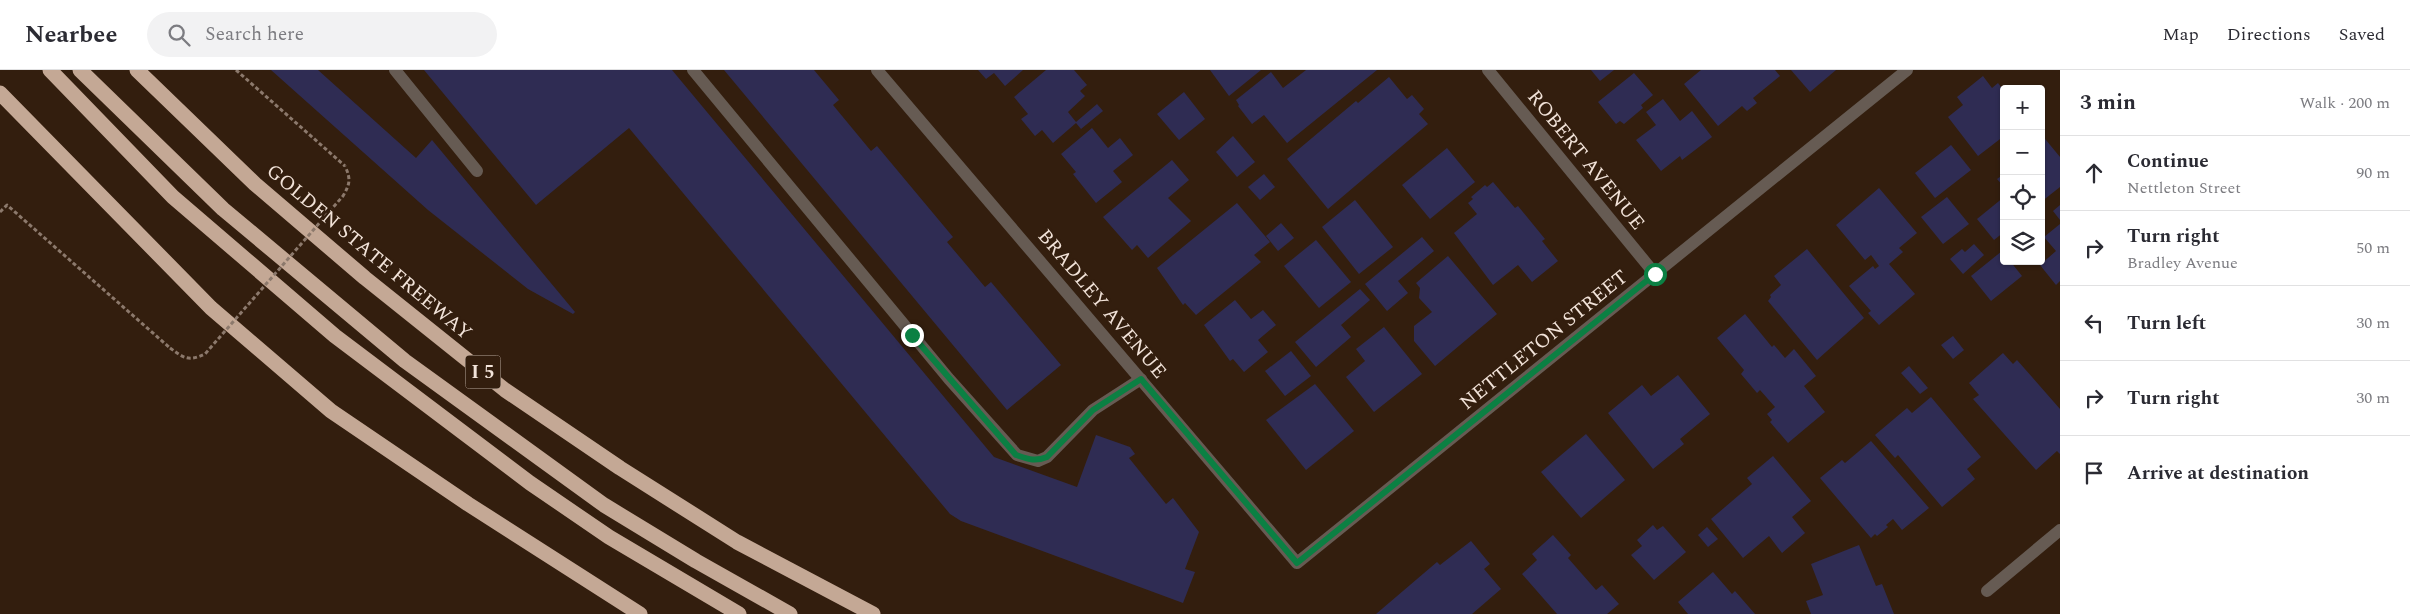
<!DOCTYPE html>
<meta charset="utf-8">
<style>
body{margin:0;font-family:Spectral,serif;background:#f2f2f3;color:#2b2b33}
.controls{position:absolute;right:15px;top:15px;display:grid;overflow:hidden;border-radius:5px;box-shadow:0 1px 4px #0004}
.controls button{width:45px;height:45px;display:grid;place-items:center;padding:0;border:0;border-bottom:1px solid #e1e1e2;background:#fff;color:#2b2b33;font:25px sans-serif}
.stop{position:absolute;width:15px;height:15px;margin:-11px;border:4px solid #0b8043;border-radius:50%;background:#fff}
.stop.end{background:#0b8043;border-color:#fff;box-shadow:0 1px 5px #0008}
.list{margin:0;padding:0;list-style:none}
h2{display:flex;justify-content:space-between;align-items:center;height:65px;margin:0;padding:0 20px;font-size:21px}
h2 small{font-size:16px;font-weight:400;color:#7c7c81}
.list li{display:grid;grid-template-columns:32px 1fr auto;gap:15px;align-items:center;box-sizing:border-box;height:75px;padding:0 20px;border-top:1px solid #e1e1e2}
.list b{display:block;font-size:19px;white-space:nowrap}
.list p{margin:0;font-size:16px;white-space:nowrap;color:#7c7c81}
.list em{font-size:16px;font-style:normal;color:#7c7c81}
.icon{flex:none;width:28px;height:28px;fill:none;stroke:currentColor;stroke-width:2;stroke-linecap:round;stroke-linejoin:round}
.map{position:relative;flex:none;width:2060px;height:544px;overflow:hidden}
header{display:flex;align-items:center;gap:30px;box-sizing:border-box;height:70px;padding:0 25px;background:#fff;border-bottom:1px solid #e1e1e2}
header strong{font-size:24px}
nav{display:flex;gap:28px;margin-inline-start:auto;font-size:18px}
.search{width:350px;height:45px;background:#f2f2f3;display:flex;align-items:center;gap:12px;box-sizing:border-box;padding:0 18px;border-radius:28px;color:#7c7c81;font-size:19px}
main{display:flex}
aside{flex:1;background:#fff}
.map>svg:first-child{display:block}
.building{fill:#2f2c53}
.lines{fill:none;stroke-linecap:round;stroke-linejoin:round}
.path{stroke:#8c796c;stroke-width:3;stroke-dasharray:4 2.5;stroke-linecap:butt}
.service{stroke:#665b53;stroke-width:12}
.minor{stroke:#665b53;stroke-width:12}
.motorway{stroke:#c4a895;stroke-width:15}
.path-bridge{stroke:#8c796c;stroke-width:3;stroke-dasharray:4 2.5;stroke-linecap:butt}
.route{stroke:#0b8043;stroke-width:6}
.labels{text-anchor:middle;dominant-baseline:central;stroke-width:4.5;stroke-linejoin:round;paint-order:stroke}
.shield{fill:#331e0e;stroke:#b9a89c;stroke-width:1}
.shield-label{font-size:19px;font-weight:bold;fill:#f2e3d9}
.street-label{font-size:20px;fill:#f2e3d9;stroke:#331e0e}
</style>
<header>
<strong>Nearbee</strong>
<div class="search"><svg class="icon" aria-label="search" viewBox="0 0 24 24"><circle cx="10" cy="10" r="6"/><path d="M15 15l6 6"/></svg>Search here</div>
<nav><a>Map</a><a>Directions</a><a>Saved</a></nav>
</header>
<main>
<div class="map">
<svg width="2060" height="544" viewBox="0 0 2060 544">
<rect width="100%" height="100%" fill="#331e0e"/>
<!-- building -->
<g class="building">
<polygon points="271,0 318,0 416,88 432,70 575,242 573,244 528,219 428,140"/>
<polygon points="424,0 672,0 994,387 1077,417 1096,365 1130,377 1135,384 1129,388 1166,434 1173,428 1199,462 1185,499 1195,502 1183,533 961,451 950,444 629,58 536,135"/>
<polygon points="724,0 814,0 839,30 833,35 871,81 877,76 953,167 947,172 985,217 991,212 1061,295 1007,340"/>
<polygon points="978,0 1023,0 1005,16 994,3 986,9"/>
<polygon points="1046,0 1074,0 1087,15 1080,21 1085,26 1068,42 1076,52 1097,34 1103,41 1081,59 1076,53 1053,73 1042,60 1035,66 1021,49 1028,44 1014,27"/>
<polygon points="1210,0 1261,0 1229,26"/>
<polygon points="1306,0 1377,0 1287,73 1264,45 1252,54 1238,36 1239,35 1236,30 1271,2 1283,18"/>
<polygon points="1591,0 1614,0 1600,11"/>
<polygon points="1701,0 1775,0 1780,6 1753,28 1757,33 1747,41 1742,36 1718,56 1684,14"/>
<polygon points="1791,0 1836,0 1810,22"/>
<polygon points="1634,3 1653,25 1641,35 1643,38 1624,54 1620,51 1616,54 1598,32"/>
<polygon points="1983,6 1992,18 1998,13 2004,21 2004,66 1978,86 1948,47 1963,35 1957,27"/>
<polygon points="1389,7 1407,29 1412,25 1424,39 1419,44 1428,54 1328,139 1287,89 1356,31 1358,33"/>
<polygon points="1184,22 1205,49 1179,70 1157,44"/>
<polygon points="1663,29 1680,51 1692,41 1712,67 1682,90 1680,86 1661,101 1636,70 1656,55 1646,42"/>
<polygon points="1092,58 1108,78 1120,68 1133,85 1113,101 1122,112 1096,133 1073,104 1076,102 1061,84"/>
<polygon points="2041,64 2060,87 2060,117 2041,132"/>
<polygon points="1233,66 1255,92 1237,107 1216,82"/>
<polygon points="1951,75 1971,100 1935,128 1915,103"/>
<polygon points="1447,78 1475,112 1430,149 1402,115"/>
<polygon points="1172,90 1189,110 1168,128 1191,151 1148,188 1137,175 1132,180 1103,147"/>
<polygon points="1264,104 1275,117 1260,130 1248,117"/>
<polygon points="2004,104 2004,117 1997,109"/>
<polygon points="1493,112 1515,138 1518,136 1545,169 1542,171 1558,191 1532,212 1518,195 1493,215 1454,163 1477,144 1468,133 1473,129 1471,127 1485,115 1487,117"/>
<polygon points="1879,118 1917,163 1899,178 1903,182 1889,194 1915,224 1879,255 1868,243 1871,241 1849,216 1873,196 1875,199 1879,196 1871,185 1865,190 1836,155"/>
<polygon points="1947,127 1969,154 1943,174 1921,147"/>
<polygon points="2004,127 2004,162 1994,170 1977,149"/>
<polygon points="1355,130 1393,177 1359,204 1322,157"/>
<polygon points="1237,133 1270,172 1254,185 1261,192 1196,245 1185,233 1183,235 1157,198"/>
<polygon points="2060,135 2060,150 2053,141"/>
<polygon points="1281,153 1294,168 1278,181 1266,166"/>
<polygon points="2060,154 2060,211 2056,215 2040,195 2056,181 2044,167"/>
<polygon points="1422,167 1434,181 1398,211 1408,223 1387,241 1365,214"/>
<polygon points="1316,170 1351,212 1319,238 1284,196"/>
<polygon points="1974,174 1984,185 1963,204 1950,189 1962,179 1965,182"/>
<polygon points="1807,179 1864,248 1817,290 1768,231 1771,227 1770,225 1781,215 1774,206"/>
<polygon points="2002,181 2004,191 2010,191 2022,206 1991,231 1971,206"/>
<polygon points="1448,186 1497,244 1435,296 1414,271 1414,256 1432,242 1419,228 1420,218 1416,213"/>
<polygon points="1360,219 1370,230 1341,255 1351,267 1316,297 1295,272"/>
<polygon points="1235,230 1251,249 1263,240 1276,255 1258,270 1268,282 1244,302 1233,289 1230,291 1204,255"/>
<polygon points="1745,244 1772,277 1774,275 1785,288 1794,279 1816,306 1804,316 1825,342 1788,373 1770,352 1772,350 1767,344 1775,337 1760,320 1757,323 1741,304 1744,300 1717,268"/>
<polygon points="1384,257 1422,304 1374,342 1346,307 1365,291 1356,279"/>
<polygon points="1953,266 1964,280 1953,289 1941,275"/>
<polygon points="1291,281 1311,306 1285,326 1265,301"/>
<polygon points="2003,283 2013,294 2017,290 2060,339 2060,384 2057,381 2036,400 1973,329 1979,325 1969,313"/>
<polygon points="1909,296 1928,318 1920,324 1901,303"/>
<polygon points="1678,305 1710,344 1680,369 1684,374 1653,399 1608,343 1642,315 1651,326"/>
<polygon points="1315,314 1354,361 1306,400 1266,350"/>
<polygon points="1931,327 1981,387 1967,399 1975,409 1942,437 1898,385 1895,388 1875,365 1907,338 1912,343"/>
<polygon points="1586,364 1625,410 1581,448 1541,402"/>
<polygon points="1871,371 1929,438 1902,460 1893,449 1886,455 1888,457 1877,466 1875,464 1871,468 1820,408 1842,390 1845,393"/>
<polygon points="1773,386 1811,431 1792,447 1805,463 1782,483 1769,466 1743,488 1711,449 1752,414 1747,408"/>
<polygon points="1653,455 1657,460 1663,456 1686,482 1654,510 1631,485 1642,476 1637,470"/>
<polygon points="1707,457 1718,469 1708,477 1698,465"/>
<polygon points="1553,465 1571,485 1568,488 1596,520 1602,515 1619,534 1607,544 1557,544 1522,504 1537,490 1532,484"/>
<polygon points="1471,471 1490,494 1484,499 1501,519 1472,544 1376,544 1437,492 1440,495"/>
<polygon points="1859,475 1876,516 1882,514 1894,544 1811,544 1806,531 1823,525 1811,494"/>
<polygon points="1713,502 1732,524 1735,521 1755,544 1688,544 1678,532"/>
</g>
<g class="lines">
<!-- path -->
<g class="path">
<polyline points="236,0 345,96"/>
<polyline points="0,142 7,135 170,278"/>
</g>
<!-- service -->
<g class="service">
<polyline points="395,0 477,101"/>
<polyline points="693,0 949,309 1017,385 1038,391 1047,387 1093,340 1141,309"/>
</g>
<!-- minor -->
<g class="minor">
<polyline points="877,0 1297,493 1907,0"/>
<polyline points="1488,0 1655,204"/>
<polyline points="1987,521 2060,460"/>
</g>
<!-- motorway -->
<g class="motorway">
<polyline points="50,0 173,127 335,266 530,413 609,467 739,544"/>
<polyline points="80,0 223,139 405,291 604,435 696,491 790,544"/>
<polyline points="137,0 255,114 365,208 505,320 620,398 737,472 873,544"/>
<polyline points="0,23 211,238 331,341 468,434 640,544"/>
</g>
<!-- path-bridge -->
<path class="path-bridge" d="M 170,278 C 184,288 188,292 205,284 L 343,126 C 350,114 351,109 345,96"/>
</g>
<g class="lines">
<!-- route -->
<path class="route" d="M 912,265 L 1016,385 C 1028,389 1035,392 1047,387 L 1093,340 L 1141,309 L 1297,493 L 1655,204"/>
</g>
<g class="labels">
<!-- shield labels -->
<rect class="shield" x="465.5" y="285.5" width="35" height="33" rx="4"/>
<g class="shield-label">
<text x="483" y="302">I 5</text>
</g>
<!-- street labels -->
<g class="street-label">
<text transform="translate(1586 90) rotate(51)">ROBERT AVENUE</text>
<text transform="translate(369 182) rotate(40)">GOLDEN STATE FREEWAY</text>
<text transform="translate(1102 234) rotate(50)">BRADLEY AVENUE</text>
<text transform="translate(1544 270) rotate(-39)">NETTLETON STREET</text>
</g>
</g>
</svg>
<div class="controls">
<button>+</button>
<button>−</button>
<button><svg class="icon" aria-label="locate" viewBox="0 0 24 24"><circle cx="12" cy="12" r="6"/><path d="M12 2v4M12 18v4M2 12h4M18 12h4"/></svg></button>
<button><svg class="icon" aria-label="layers" viewBox="0 0 24 24"><path d="M12 4l9 5-9 5-9-5zM3 14l9 5 9-5"/></svg></button>
</div>
<div class="stop" style="left:1655px;top:204px"></div>
<div class="stop end" style="left:912px;top:265px"></div>
</div>
<aside>
<h2>3 min<small>Walk · 200 m</small></h2>
<ul class="list">
<li><svg class="icon" aria-label="ahead" viewBox="0 0 24 24"><path d="M12 20V5M6 11l6-6 6 6"/></svg><div><b>Continue</b><p>Nettleton Street</p></div><em>90 m</em></li>
<li><svg class="icon" aria-label="right" viewBox="0 0 24 24"><path d="M7 20v-9h11M14 6l5 5-5 5"/></svg><div><b>Turn right</b><p>Bradley Avenue</p></div><em>50 m</em></li>
<li><svg class="icon" aria-label="left" viewBox="0 0 24 24"><path d="M17 20v-9H6M10 6l-5 5 5 5"/></svg><div><b>Turn left</b></div><em>30 m</em></li>
<li><svg class="icon" aria-label="right" viewBox="0 0 24 24"><path d="M7 20v-9h11M14 6l5 5-5 5"/></svg><div><b>Turn right</b></div><em>30 m</em></li>
<li><svg class="icon" aria-label="arrive" viewBox="0 0 24 24"><path d="M6 21V4h12l-3 4 3 4H6"/></svg><div><b>Arrive at destination</b></div></li>
</ul>
</aside>
</main>
